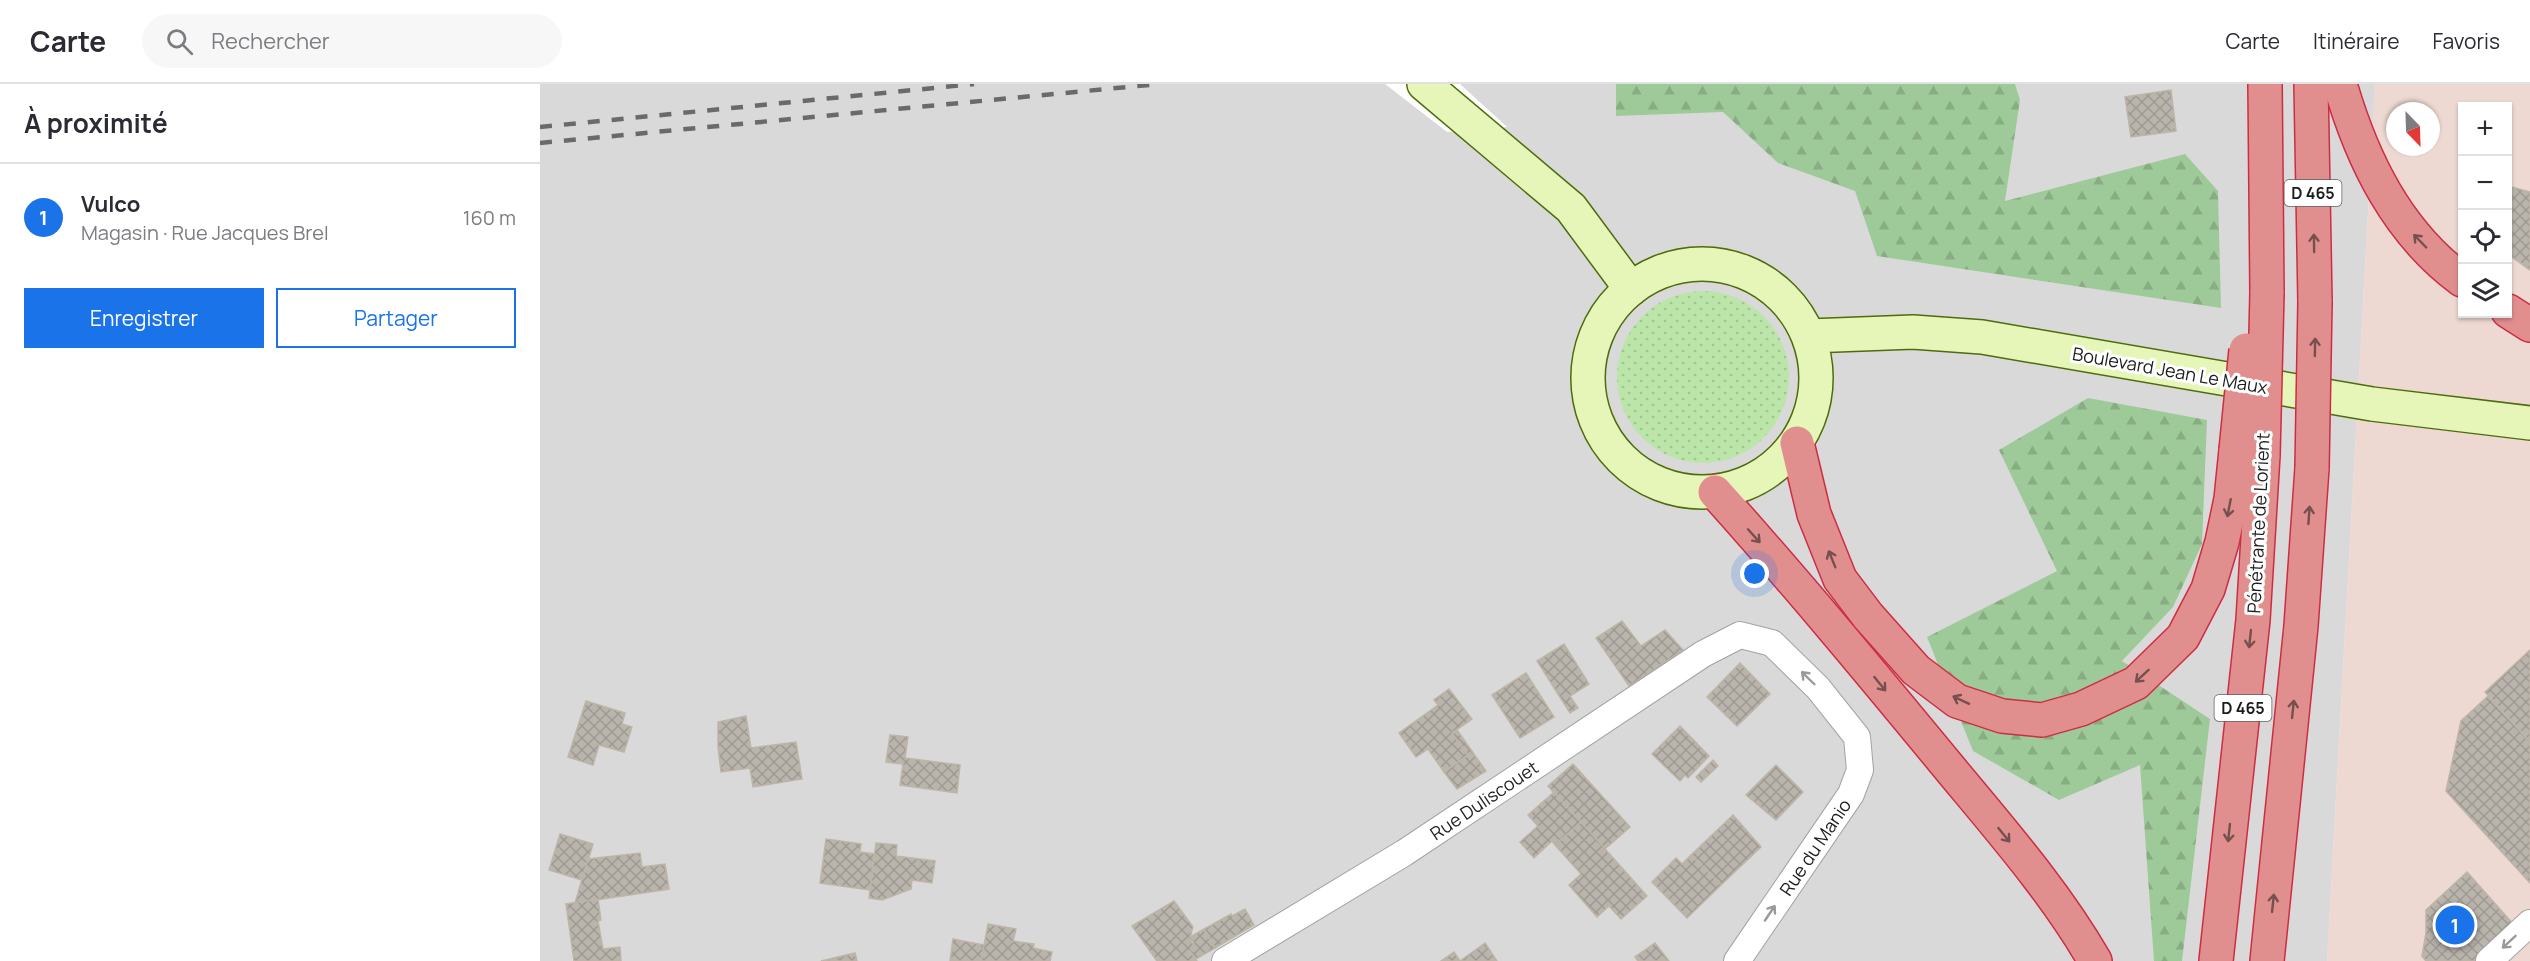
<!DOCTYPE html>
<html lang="fr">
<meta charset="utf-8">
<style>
body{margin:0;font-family:Manrope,sans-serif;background:#f7f7f7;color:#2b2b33}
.controls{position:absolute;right:18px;top:18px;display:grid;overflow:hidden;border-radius:0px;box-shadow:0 2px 4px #0004}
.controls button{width:54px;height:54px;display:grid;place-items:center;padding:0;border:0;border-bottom:2px solid #e1e1e2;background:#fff;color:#2b2b33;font:30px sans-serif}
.compass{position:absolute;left:1846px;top:18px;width:54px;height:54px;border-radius:50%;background:#fff;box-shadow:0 2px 4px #0004;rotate:157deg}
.you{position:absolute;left:1215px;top:490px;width:21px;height:21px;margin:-15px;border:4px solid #fff;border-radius:50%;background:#1a73e8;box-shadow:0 0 0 9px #1a73e833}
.badge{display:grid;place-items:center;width:39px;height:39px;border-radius:50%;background:#1a73e8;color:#fff;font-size:20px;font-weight:700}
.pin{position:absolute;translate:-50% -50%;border:3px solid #fff;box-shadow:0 2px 6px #0006}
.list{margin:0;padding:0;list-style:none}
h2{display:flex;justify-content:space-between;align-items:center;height:78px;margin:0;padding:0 24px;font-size:26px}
h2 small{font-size:20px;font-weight:400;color:#7c7c81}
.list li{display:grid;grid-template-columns:39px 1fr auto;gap:18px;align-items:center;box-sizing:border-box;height:108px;padding:0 24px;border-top:2px solid #e1e1e2}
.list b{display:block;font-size:22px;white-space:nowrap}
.list p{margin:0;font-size:20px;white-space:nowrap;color:#7c7c81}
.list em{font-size:20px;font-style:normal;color:#7c7c81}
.actions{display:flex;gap:12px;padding:18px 24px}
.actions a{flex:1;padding:14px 0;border:2px solid #1a73e8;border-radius:0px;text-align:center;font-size:21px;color:#1a73e8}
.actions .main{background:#1a73e8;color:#fff}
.icon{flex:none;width:33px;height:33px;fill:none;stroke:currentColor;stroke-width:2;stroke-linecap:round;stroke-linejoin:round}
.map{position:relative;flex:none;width:1990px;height:877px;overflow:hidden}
header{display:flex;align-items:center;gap:36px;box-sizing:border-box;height:84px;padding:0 30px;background:#fff;border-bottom:2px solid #e1e1e2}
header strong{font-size:28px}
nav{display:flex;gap:33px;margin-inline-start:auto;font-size:21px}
.search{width:420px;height:54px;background:#f7f7f7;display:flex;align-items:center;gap:15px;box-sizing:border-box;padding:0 21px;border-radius:33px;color:#7c7c81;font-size:22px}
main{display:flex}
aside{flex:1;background:#fff}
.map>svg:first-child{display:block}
.residential{fill:#dad9d9}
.commercial{fill:#edd9d2;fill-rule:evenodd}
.grass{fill:url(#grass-dots)}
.forest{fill:url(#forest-firs)}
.pier{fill:#fff}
.building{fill:url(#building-cross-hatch);stroke:#beb5a6;stroke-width:1.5}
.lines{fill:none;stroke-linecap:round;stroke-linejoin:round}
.street-casing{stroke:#a3a3a3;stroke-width:28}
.secondary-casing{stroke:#4e6c0b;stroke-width:36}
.highway-casing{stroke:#cd2d44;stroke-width:36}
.street{stroke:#fff;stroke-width:26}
.secondary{stroke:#e6f5b8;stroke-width:33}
.highway{stroke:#e18f8e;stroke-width:33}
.rail{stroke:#6a6a6a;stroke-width:4.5;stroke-dasharray:12 12;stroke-linecap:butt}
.highway-bridge-casing{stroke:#cd2d44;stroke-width:36;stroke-linecap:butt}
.highway-bridge{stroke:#e18f8e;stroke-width:33}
.oneway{stroke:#75504f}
.oneway2{stroke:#999}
.labels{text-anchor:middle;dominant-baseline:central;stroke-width:6;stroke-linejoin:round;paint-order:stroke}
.shield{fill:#fff;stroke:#606060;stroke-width:1.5}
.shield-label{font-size:16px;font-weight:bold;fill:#1c1c1c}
.street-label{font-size:18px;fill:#1c1c1c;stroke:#fff}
</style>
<header>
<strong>Carte</strong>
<div class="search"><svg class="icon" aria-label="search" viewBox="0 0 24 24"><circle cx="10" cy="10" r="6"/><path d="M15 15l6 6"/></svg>Rechercher</div>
<nav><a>Carte</a><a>Itinéraire</a><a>Favoris</a></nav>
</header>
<main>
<aside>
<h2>À proximité<small></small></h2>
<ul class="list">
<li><span class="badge">1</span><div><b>Vulco</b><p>Magasin · Rue Jacques Brel</p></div><em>160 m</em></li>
</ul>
<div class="actions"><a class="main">Enregistrer</a><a>Partager</a></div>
</aside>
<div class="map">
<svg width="1990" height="877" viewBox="0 0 1990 877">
<defs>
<pattern id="grass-dots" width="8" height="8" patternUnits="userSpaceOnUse" patternTransform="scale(1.5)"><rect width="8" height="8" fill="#bce5aa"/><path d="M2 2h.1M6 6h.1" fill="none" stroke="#a1c492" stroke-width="1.8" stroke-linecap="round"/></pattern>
<pattern id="forest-firs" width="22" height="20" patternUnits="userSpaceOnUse" patternTransform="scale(1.5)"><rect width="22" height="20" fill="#9eca99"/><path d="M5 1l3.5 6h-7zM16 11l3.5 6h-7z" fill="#88ad83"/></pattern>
<pattern id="building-cross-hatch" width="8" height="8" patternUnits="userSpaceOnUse" patternTransform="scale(1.5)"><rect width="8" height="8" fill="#b9b4ac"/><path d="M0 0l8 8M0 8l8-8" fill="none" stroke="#9e9a93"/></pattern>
</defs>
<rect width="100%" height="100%" fill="#edece2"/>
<!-- residential -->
<polygon class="residential" points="0,0 1835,0 1787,877 0,877"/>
<!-- commercial -->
<path class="commercial" d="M 1835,0 L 1990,0 L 1990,877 L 1787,877 ZM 1922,22 L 1968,22 L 1968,230 L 1922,230 ZM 1855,27 L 1891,27 L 1891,63 L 1855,63 Z"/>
<!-- grass -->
<circle class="grass" cx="1163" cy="293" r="86"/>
<!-- forest -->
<g class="forest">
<polygon points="1076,0 1475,0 1480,16 1465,117 1645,70 1678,107 1681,224 1337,172 1315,107 1238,79 1183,28 1076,32"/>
<polygon points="1548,314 1667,336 1662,460 1633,523 1582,577 1670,635 1642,877 1614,877 1600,681 1519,716 1433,667 1387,553 1517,487 1459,366"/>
</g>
<!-- pier -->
<polygon class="pier" points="845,0 920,0 967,43 907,48"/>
<!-- building -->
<g class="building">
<polygon points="1631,6 1636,47 1591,53 1585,13"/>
<polygon points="1968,102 1990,108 1990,186 1968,170"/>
<polygon points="1082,537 1101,562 1125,546 1143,566 1089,602 1056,554"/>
<polygon points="1024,560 1049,600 1030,612 1038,624 1030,629 997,577"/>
<polygon points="1990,566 1990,658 1945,608"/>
<polygon points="1200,579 1230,610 1197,642 1167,613"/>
<polygon points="986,589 1014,633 980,654 952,611"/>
<polygon points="909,605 932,635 912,649 928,671 904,688 888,665 876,673 859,649 898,621 894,616"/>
<polygon points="1948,612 1990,658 1990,799 1906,707 1921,637"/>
<polygon points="46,617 85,629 82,640 92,643 84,668 59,661 53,681 28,673"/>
<polygon points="206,632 211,664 256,658 262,695 213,703 210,684 181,688 178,663 178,638"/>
<polygon points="1140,642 1169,672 1148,694 1145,691 1140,697 1112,670"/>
<polygon points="917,646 946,687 917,705 904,688 928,671 912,649"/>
<polygon points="350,651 368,653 365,674 420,681 417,709 360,701 363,680 346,678"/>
<polygon points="1173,676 1178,682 1161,698 1156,693"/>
<polygon points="1033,680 1090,743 1065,765 1008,702"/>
<polygon points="1236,681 1263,708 1236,736 1206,711"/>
<polygon points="1014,708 1041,738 1015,761 1012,757 994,774 980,758 998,742 988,731"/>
<polygon points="1193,731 1221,763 1181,801 1151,771"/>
<polygon points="1041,738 1107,812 1081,835 1069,822 1057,833 1029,801 1041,790 1015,761"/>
<polygon points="20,750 53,760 42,796 9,786"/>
<polygon points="286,755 321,760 320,768 334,770 330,806 280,799"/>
<polygon points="336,759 357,761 356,772 395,777 392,799 372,796 371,805 342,816 329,814"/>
<polygon points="100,769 102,783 125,780 129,805 35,819 48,775"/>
<polygon points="1151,771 1181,801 1147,834 1112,798 1136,774 1142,780"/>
<polygon points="1927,788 1974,841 1934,877 1886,877 1882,872 1886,849 1886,826"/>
<polygon points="58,815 61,836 58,837 63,865 80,863 81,877 34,877 26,820"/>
<polygon points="634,817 653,843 650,853 654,862 650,867 657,877 617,877 592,842"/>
<polygon points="705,825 714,841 675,864 664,845 691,830 692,832"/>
<polygon points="448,840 476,845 473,857 494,860 493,864 512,868 510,877 441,877"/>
<polygon points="664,845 675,864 656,875 650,867 654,859 650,853"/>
<polygon points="413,855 444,861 441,877 410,877"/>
<polygon points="945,859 957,877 901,877 914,868 920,877"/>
<polygon points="1115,859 1129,877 1098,877 1095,873"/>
<polygon points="315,869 317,877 281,877"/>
</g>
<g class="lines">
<!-- street casing -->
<g class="street-casing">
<g id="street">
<polyline points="685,877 864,769 1163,570 1200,551 1232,559 1278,604 1317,653 1320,686 1311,710 1197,877"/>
<polyline points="1949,877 1990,839"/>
</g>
</g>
<!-- secondary casing -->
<g class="secondary-casing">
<g id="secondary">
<polyline points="884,0 1031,124 1091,205"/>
<circle cx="1162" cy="294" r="114"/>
<polyline points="1269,252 1373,248 1442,253 1832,320 1990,339"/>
</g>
</g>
<!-- highway casing -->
<g class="highway-casing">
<g id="highway">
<polyline points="1725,0 1727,209"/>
<polyline points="1771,0 1775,218"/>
<path d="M 1800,0 C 1822,76 1857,148 1922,196"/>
<polyline points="1968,227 1990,241"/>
<polyline points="1257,359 1274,430 1300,495 1328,532 1376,586 1417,617 1462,632 1502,636 1541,625 1596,599 1643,553 1668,505 1682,458 1691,415 1696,366"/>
<path d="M 1175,408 C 1255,497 1331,589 1407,681 C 1459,744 1514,806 1555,877"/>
<polyline points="1676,877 1713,536 1723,371"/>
<polyline points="1727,877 1761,542 1772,384"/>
</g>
</g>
<!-- street -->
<use href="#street" class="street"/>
<!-- secondary -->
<use href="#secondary" class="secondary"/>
<!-- highway -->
<use href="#highway" class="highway"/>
<!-- rail -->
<g class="rail">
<polyline points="0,43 434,0"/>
<polyline points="0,59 619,0"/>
</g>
<!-- highway-bridge casing -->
<g class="highway-bridge-casing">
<g id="highway-bridge">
<polyline points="1696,366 1706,266"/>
<polyline points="1723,371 1727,209"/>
<polyline points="1772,384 1775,218"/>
</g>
</g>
<!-- highway-bridge -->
<use href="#highway-bridge" class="highway-bridge"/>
</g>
<!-- one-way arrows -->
<defs><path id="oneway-shaft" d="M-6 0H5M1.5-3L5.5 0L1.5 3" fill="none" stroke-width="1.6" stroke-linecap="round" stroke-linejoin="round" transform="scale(1.5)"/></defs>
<g class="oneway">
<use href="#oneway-shaft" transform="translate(1880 157) rotate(-134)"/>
<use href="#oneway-shaft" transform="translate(1774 159) rotate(-91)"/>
<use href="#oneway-shaft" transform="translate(1775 263) rotate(-89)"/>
<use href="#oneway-shaft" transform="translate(1689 424) rotate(101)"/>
<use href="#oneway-shaft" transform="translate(1769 431) rotate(-86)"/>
<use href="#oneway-shaft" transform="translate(1214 452) rotate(48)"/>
<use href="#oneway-shaft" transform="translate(1292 475) rotate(-112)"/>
<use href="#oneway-shaft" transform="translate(1710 555) rotate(96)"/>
<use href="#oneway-shaft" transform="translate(1602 592) rotate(137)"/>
<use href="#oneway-shaft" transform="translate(1340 600) rotate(51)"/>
<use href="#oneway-shaft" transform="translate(1421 616) rotate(-155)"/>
<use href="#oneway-shaft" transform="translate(1753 625) rotate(-84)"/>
<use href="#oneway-shaft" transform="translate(1689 749) rotate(96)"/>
<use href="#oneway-shaft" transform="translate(1464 751) rotate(51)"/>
<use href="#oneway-shaft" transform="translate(1733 819) rotate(-84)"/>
</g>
<g class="oneway2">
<use href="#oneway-shaft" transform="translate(1268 594) rotate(-136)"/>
<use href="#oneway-shaft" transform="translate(1230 829) rotate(-56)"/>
<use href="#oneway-shaft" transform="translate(1969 858) rotate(137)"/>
</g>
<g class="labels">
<!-- shield labels -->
<g class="shield">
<rect x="1744.5" y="96" width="57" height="26" rx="4.5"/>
<rect x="1674.5" y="611" width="57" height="26" rx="4.5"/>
</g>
<g class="shield-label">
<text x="1773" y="109">D 465</text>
<text x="1703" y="624">D 465</text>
</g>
<!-- street labels -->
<g class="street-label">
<text transform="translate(1630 286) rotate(10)">Boulevard Jean Le Maux</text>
<text transform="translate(1718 439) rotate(-87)">Pénétrante de Lorient</text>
<text transform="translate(944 716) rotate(-34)">Rue Duliscouet</text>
<text transform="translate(1275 763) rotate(-56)">Rue du Manio</text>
</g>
</g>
</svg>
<div class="controls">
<button>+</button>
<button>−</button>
<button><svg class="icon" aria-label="locate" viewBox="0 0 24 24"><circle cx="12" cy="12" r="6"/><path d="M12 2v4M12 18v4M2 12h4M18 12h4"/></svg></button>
<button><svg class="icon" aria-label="layers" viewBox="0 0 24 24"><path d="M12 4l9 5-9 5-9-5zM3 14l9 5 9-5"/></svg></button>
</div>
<svg class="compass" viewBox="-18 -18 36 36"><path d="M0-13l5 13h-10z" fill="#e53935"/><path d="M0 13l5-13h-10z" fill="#7c7c81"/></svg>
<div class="you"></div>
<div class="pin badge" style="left:1915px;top:841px">1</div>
</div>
</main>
